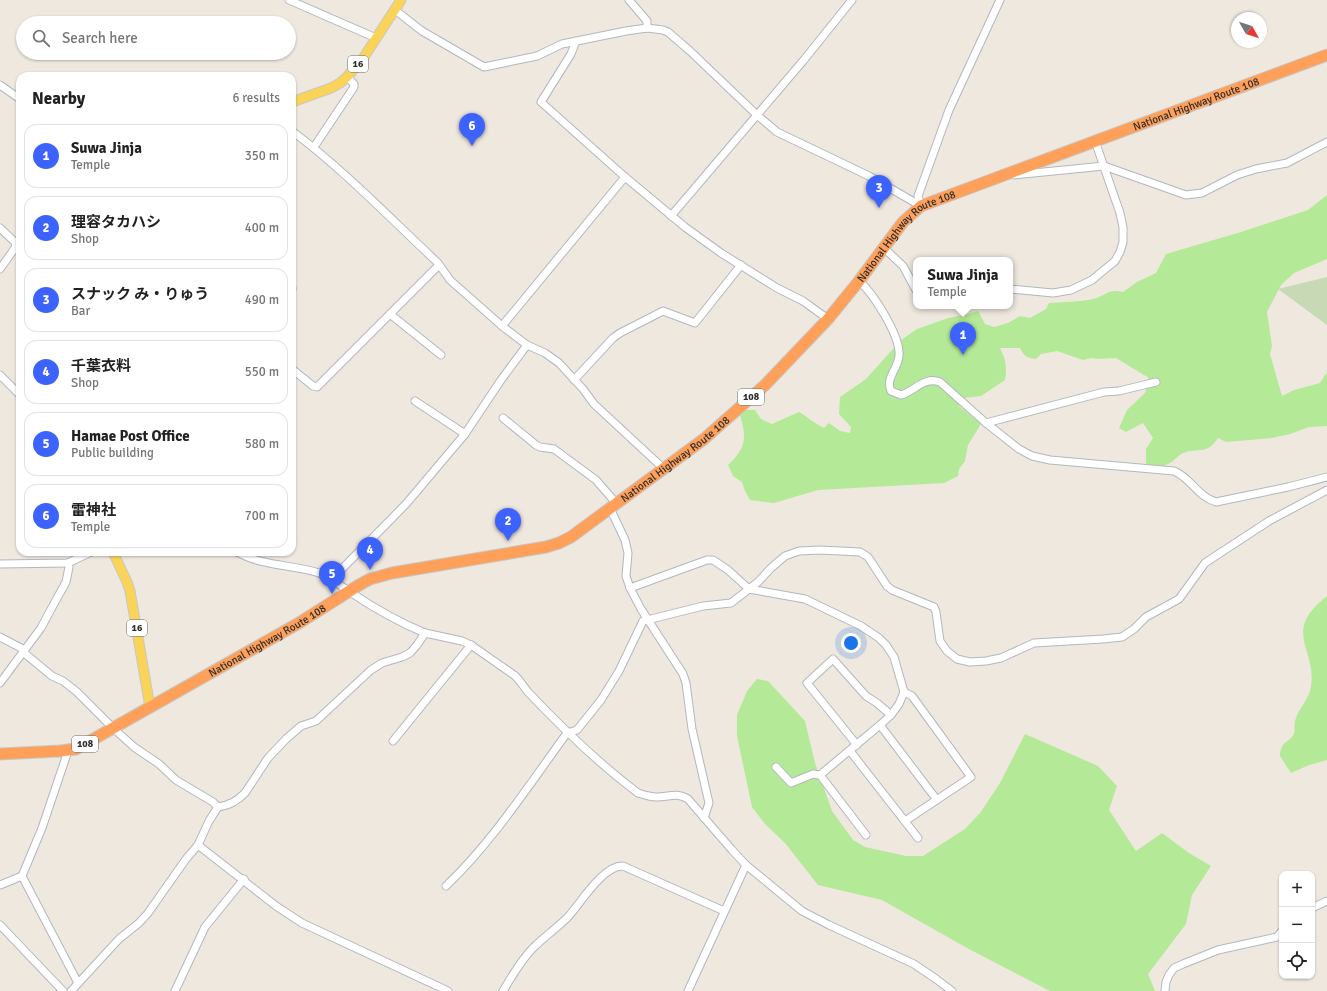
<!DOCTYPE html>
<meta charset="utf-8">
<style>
body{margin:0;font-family:Signika,"Noto Sans JP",sans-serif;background:#f6f6f6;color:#222}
.controls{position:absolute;right:12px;bottom:12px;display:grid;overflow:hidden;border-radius:8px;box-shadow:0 1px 3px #0004}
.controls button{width:36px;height:36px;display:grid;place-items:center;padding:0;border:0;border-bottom:1px solid #e0e0e0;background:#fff;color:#222;font:20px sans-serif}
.compass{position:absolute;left:1231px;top:12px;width:36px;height:36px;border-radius:50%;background:#fff;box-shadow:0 1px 3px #0004;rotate:129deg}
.you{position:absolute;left:851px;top:643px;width:14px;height:14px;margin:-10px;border:3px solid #fff;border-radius:50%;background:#1a73e8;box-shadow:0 0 0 6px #1a73e833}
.badge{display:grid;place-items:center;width:26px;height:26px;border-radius:50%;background:#3c62ff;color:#fff;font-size:13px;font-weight:700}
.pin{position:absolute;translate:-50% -33px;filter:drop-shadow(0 1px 2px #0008)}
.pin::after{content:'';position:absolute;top:21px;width:14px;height:12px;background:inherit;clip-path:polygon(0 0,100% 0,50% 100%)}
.popup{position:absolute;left:913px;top:257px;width:100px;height:52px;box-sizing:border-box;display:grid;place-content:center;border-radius:8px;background:#fff;filter:drop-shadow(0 1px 3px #0005);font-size:13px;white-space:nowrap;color:#767676}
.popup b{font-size:15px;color:#222}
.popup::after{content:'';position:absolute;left:50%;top:100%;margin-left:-8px;border:8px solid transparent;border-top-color:#fff}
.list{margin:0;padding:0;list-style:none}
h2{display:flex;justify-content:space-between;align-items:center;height:52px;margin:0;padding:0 16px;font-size:17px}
h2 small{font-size:13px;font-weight:400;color:#767676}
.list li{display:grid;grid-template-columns:26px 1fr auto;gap:12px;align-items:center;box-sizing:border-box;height:64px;margin:0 8px 8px;padding:0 8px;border:1px solid #e0e0e0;border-radius:12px}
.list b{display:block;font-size:15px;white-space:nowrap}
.list p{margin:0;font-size:13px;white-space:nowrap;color:#767676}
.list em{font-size:13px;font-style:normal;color:#767676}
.icon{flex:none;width:22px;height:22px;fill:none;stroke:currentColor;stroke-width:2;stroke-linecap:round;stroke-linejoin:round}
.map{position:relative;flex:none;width:1327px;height:991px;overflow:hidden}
.search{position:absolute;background:#fff;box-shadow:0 1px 3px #0004;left:16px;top:16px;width:280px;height:44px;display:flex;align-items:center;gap:10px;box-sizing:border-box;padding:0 14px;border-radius:22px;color:#767676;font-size:15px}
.panel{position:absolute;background:#fff;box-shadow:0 1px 3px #0004;left:16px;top:72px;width:280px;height:484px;border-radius:12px}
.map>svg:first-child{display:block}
.green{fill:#b4e998}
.cemetery{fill:#c7dab5}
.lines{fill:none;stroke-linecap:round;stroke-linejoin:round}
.minor-casing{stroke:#b3b6c1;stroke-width:9}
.major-casing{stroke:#c8c8c8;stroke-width:11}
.highway-casing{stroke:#c8c8c8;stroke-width:13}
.minor{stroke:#fff;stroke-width:7}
.major{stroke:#fad359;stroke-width:9}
.highway{stroke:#ffa05a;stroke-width:11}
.labels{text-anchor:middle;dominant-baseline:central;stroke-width:3;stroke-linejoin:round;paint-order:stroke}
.shield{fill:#fff;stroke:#6c6c6c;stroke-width:1}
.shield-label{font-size:10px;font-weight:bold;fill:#2d2d2d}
.street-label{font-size:11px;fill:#2d2d2d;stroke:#fff}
</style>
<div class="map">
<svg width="1327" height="991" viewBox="0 0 1327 991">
<rect width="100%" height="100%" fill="#efe8df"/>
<!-- green -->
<g class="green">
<path d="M 1327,195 L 1327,259 L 1294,273 L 1281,285 L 1267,312 L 1272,346 L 1270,354 L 1282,396 L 1294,390 L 1320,383 L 1327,372 L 1327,426 L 1309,427 L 1290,434 L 1272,438 L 1226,442 L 1218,438 C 1207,454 1202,448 1186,452 C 1178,454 1175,461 1168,464 C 1162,467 1152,465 1146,464 L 1146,449 L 1153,438 L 1143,423 L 1126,432 L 1119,428 L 1127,410 L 1145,393 L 1149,378 L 1116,358 L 1098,359 L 1091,358 L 1083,360 L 1057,351 L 1041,354 L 1036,359 C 1027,358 1024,356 1020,348 L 1000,348 C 1006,361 1007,366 1005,380 L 981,396 L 964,398 L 959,406 L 981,424 L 968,445 L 965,461 L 959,469 L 958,476 L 944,483 L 818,490 L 774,503 L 750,500 L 745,491 L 742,482 L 733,476 L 728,465 C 746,448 747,438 740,415 L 745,410 L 755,410 L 761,419 L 772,424 L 799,412 C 808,417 815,424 824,428 L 829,423 L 840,431 L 850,433 L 851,427 L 839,414 L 840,397 L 866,379 L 901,340 L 917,329 L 948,318 L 965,315 L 978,311 L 985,324 L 994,327 L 1008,323 L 1020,316 L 1030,318 L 1046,309 L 1049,303 C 1062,302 1080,302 1093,299 C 1106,296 1107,288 1123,292 L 1137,282 L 1156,273 L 1166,254 L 1241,232 L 1308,210 Z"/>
<path d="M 1327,596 L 1327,760 L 1309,765 L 1291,773 L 1280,756 C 1280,754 1280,750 1282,747 C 1284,742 1292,739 1294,734 C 1295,730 1294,725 1295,721 C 1298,710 1307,701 1310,691 C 1320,649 1279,634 1327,596 Z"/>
<polygon points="757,679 768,681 805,721 815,763 832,811 853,840 865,847 906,856 923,856 965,829 980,813 1000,783 1025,734 1098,766 1117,786 1109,810 1136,851 1162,833 1189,853 1211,866 1192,895 1186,924 1148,974 1155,991 1050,991 967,948 882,900 818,885 785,843 765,824 752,807 737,736 737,715 747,691"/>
</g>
<!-- cemetery -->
<polygon class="cemetery" points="1327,277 1327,325 1278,289"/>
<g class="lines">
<!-- minor casing -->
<g class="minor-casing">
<g id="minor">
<polyline points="289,0 376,38"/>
<polyline points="629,0 647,21 647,28"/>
<polyline points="395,10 422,31 484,67 537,56 562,44 626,31 647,28 663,30 668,32 690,51 757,115 777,132 869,176 921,206"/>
<polyline points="576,41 571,54 541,102 625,177 685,227 721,253 777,288 803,301 828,319"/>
<polyline points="0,85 20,99"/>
<path d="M 292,131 C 344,170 390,218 438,263 L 450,280 L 502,326 L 527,345 L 545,353 L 559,363 L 583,389 L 594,404 L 663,468"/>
<polyline points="314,147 354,87 354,84 347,77"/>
<polyline points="1014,175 1104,166 1186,195 1202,193 1237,175 1256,169 1287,163 1327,142"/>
<polyline points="921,206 918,196 949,110 1000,0"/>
<polyline points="671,216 803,61 852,0"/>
<polyline points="0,228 16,243 15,248 0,269"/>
<polyline points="884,248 903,266 916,290"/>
<path d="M 859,281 C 874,294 901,337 899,356 C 898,369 885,378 891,391 L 901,395 C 915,391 924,376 940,382 L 986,423 L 1019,449 L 1032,456 L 1050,460 L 1174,471 C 1191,478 1198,497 1216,502 L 1288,487 L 1327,477"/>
<polyline points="292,288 292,289"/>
<polyline points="1010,289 1053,293 1071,290 1092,280 1115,261 1120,252 1123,242 1123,227 1120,213 1095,141"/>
<polyline points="390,314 441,355"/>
<polyline points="502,326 625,177"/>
<polyline points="292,369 313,386 317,387 439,265"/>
<polyline points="0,375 20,395"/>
<polyline points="574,380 613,338 620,333 663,311 695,323 741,265"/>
<polyline points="415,401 465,434"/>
<polyline points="503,418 536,445 540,447 554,449 596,480 616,503"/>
<polyline points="986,423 1104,392 1119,391 1156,382"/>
<polyline points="610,508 625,540 628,553 626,576 630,588 641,609 683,674 686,683 692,729 709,803 704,818"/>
<path d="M 237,552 C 264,567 291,564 319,573 C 331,577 339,585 350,592 C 374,608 398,622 425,633"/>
<polyline points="0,564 68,563 91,552"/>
<polyline points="332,579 406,504 465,434 501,380 527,345"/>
<polyline points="630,588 707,560 713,560 728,570 749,589 805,599 861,626 879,638 886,645 894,657 904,692 899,704 891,715 880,725 820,775 813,774 791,783 776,767"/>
<polyline points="0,637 25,650"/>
<polyline points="23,652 52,676 63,681 77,692 113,728 134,747 159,764 176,780 213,802 218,807"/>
<polyline points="0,683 41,628 50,611 66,582 69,567 68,563"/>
<polyline points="904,692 912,696 971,777 905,821"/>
<polyline points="880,725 937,800"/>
<polyline points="393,741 471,645"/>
<polyline points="857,745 807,683 833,659 866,696 877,703 891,715"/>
<polyline points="68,751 42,828 22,876 78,983"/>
<polyline points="850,751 918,838"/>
<polyline points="820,775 866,835"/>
<polyline points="198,845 276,906 302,923 448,991"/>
<polyline points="0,885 22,876"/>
<path d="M 446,886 C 493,841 529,785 567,733 L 577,730 L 601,700 L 619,671 L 643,621 L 703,606 L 731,603 L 758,582 L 771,568 L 785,556 L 799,551 L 820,550 L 860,552 L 868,557 L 887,586 L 892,590 L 934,607 L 936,612 L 940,641 L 947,651 L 957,659 L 970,662 L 986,661 L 1001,658 L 1034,643 L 1103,639 L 1122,637 L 1134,629 L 1146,617 L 1179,599 L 1205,563 L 1214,557 L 1269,521 L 1327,490"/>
<polyline points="1312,908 1327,901"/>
<polyline points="0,925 63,991"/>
<path d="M 71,991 L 119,939 L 139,923 L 148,913 L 186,859 L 198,845 L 209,821 L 218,807 C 229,805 236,802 245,793 L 268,758 L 286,739 L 301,726 L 316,721 L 371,670 L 382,663 L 402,657 L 410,653 L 417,645 L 425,633 L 462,641 L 471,645 L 514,675 C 520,680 523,686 528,692 C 562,728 598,763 638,793 C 644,795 651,797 657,797 C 670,797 676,792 688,799 L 732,850 L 746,865 L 802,911 L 829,925 L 914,964 L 936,979 L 952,991"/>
<polyline points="175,991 205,927 244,879"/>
<path d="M 503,991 C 512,976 521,960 533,948 C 544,937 557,928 568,917 C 580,904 603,865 623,866 L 724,911"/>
<polyline points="688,991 746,865"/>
<polyline points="1165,991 1166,982 1169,975 1174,968 1183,964 1218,950 1277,937 1282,931"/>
</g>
</g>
<!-- major casing -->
<g class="major-casing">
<g id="major">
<polyline points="292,102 331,88 340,83 347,77 362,60 401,0"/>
<polyline points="113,552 127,582 130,591 150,707"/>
</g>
</g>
<!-- highway casing -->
<g class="highway-casing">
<g id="highway">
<path id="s1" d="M 0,754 L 60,751 L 76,749 L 299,623 L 359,585 L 370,579 L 392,573 L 546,547 L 559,543 L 571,537 L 704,439 L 765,385 L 828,319 L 859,281 L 903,222 L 921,206 L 1327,55"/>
</g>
</g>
<!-- minor -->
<use href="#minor" class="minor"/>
<!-- major -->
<use href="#major" class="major"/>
<!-- highway -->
<use href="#highway" class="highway"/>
</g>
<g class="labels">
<!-- shield labels -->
<g class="shield">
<rect x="348" y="56" width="20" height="16" rx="3"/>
<rect x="738" y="389" width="26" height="16" rx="3"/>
<rect x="127" y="620" width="20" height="16" rx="3"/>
<rect x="72" y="736" width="26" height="16" rx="3"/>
</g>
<g class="shield-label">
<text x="358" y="64">16</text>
<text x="751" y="397">108</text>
<text x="137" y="628">16</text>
<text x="85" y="744">108</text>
</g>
<!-- street labels -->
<g class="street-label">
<text stroke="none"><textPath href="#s1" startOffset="1400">National Highway Route 108</textPath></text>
<text stroke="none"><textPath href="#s1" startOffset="1076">National Highway Route 108</textPath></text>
<text stroke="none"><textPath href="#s1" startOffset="752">National Highway Route 108</textPath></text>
<text stroke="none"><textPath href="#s1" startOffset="296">National Highway Route 108</textPath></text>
</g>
</g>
</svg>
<div class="controls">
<button>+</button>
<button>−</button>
<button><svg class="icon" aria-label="locate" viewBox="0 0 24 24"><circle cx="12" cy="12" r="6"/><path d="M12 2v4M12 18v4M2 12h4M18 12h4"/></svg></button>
</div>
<svg class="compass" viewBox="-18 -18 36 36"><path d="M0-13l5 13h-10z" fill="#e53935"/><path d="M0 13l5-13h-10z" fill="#767676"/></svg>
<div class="you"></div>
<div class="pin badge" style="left:963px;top:355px">1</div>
<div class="popup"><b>Suwa Jinja</b>Temple</div>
<div class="pin badge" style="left:508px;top:541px">2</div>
<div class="pin badge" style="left:879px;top:208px">3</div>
<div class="pin badge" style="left:370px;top:570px">4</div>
<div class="pin badge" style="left:332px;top:594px">5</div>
<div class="pin badge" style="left:472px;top:146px">6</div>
<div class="search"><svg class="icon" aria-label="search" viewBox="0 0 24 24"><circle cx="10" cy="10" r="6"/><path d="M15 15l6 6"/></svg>Search here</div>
<section class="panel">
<h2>Nearby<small>6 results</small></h2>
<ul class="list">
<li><span class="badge">1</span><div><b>Suwa Jinja</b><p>Temple</p></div><em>350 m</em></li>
<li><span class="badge">2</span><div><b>理容タカハシ</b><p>Shop</p></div><em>400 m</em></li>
<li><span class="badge">3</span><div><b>スナック み・りゅう</b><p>Bar</p></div><em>490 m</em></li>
<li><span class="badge">4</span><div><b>千葉衣料</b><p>Shop</p></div><em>550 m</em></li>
<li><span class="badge">5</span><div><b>Hamae Post Office</b><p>Public building</p></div><em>580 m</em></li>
<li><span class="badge">6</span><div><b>雷神社</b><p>Temple</p></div><em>700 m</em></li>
</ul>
</section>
</div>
